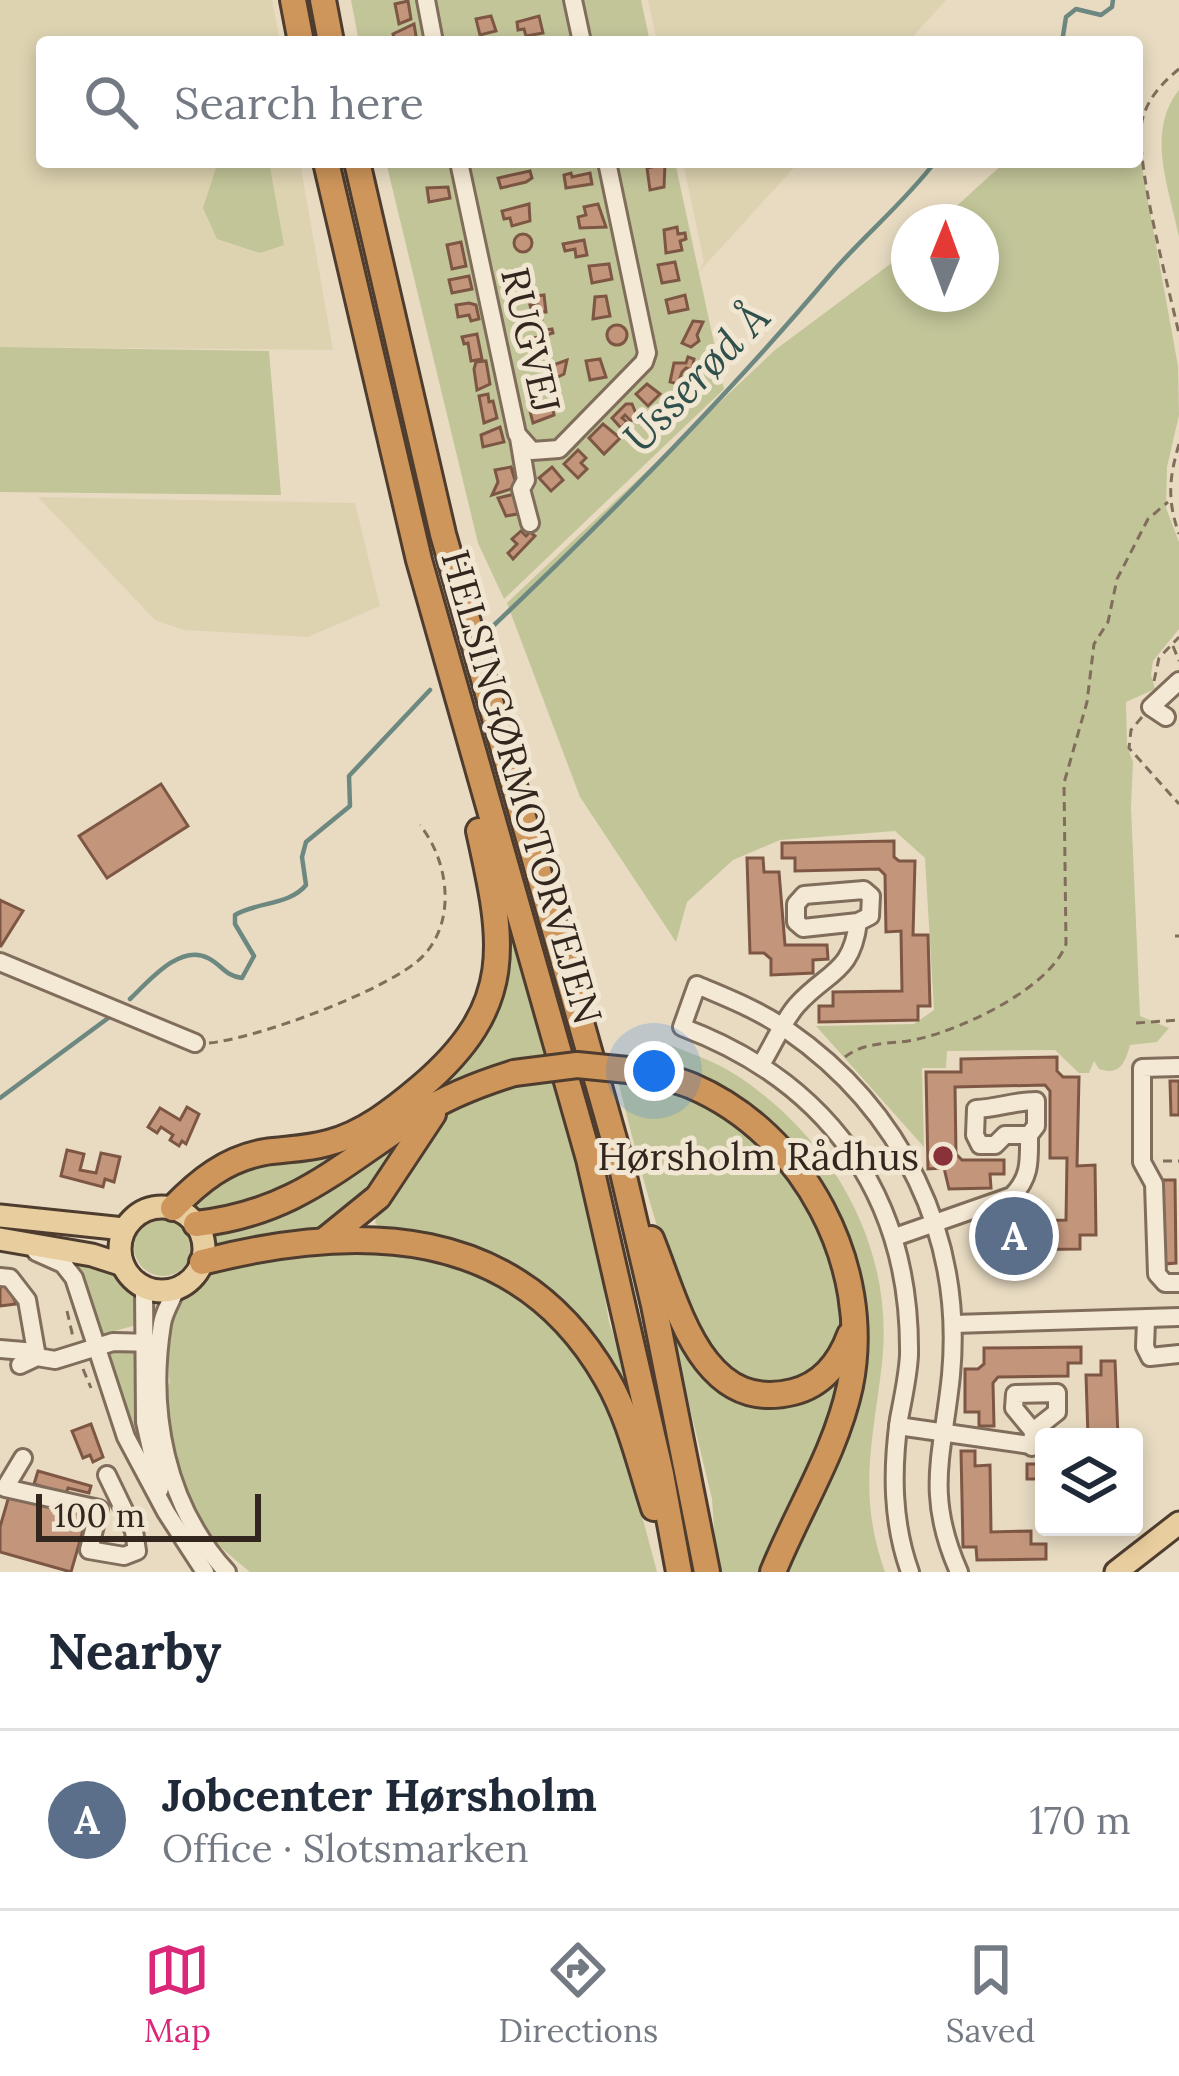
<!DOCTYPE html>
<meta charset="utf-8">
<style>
body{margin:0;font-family:Lora,serif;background:#f2f2f3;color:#1f2937}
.controls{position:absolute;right:36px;bottom:36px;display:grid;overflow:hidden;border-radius:12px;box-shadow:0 6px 18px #0003}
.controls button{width:108px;height:108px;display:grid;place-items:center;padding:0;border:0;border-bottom:3px solid #e0e1e3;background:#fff;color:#1f2937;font:60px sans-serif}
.compass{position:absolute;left:891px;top:204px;width:108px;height:108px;border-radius:50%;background:#fff;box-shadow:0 6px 18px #0003;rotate:1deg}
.scale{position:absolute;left:36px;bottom:30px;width:225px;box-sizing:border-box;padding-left:12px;border:6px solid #32261e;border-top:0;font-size:33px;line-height:42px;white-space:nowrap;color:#32261e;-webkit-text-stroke:9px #f1e6d1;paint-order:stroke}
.you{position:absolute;left:654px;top:1071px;width:42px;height:42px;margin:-30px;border:9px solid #fff;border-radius:50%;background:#1a73e8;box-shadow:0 0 0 18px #1a73e833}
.badge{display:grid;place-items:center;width:78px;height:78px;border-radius:50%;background:#db2777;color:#fff;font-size:39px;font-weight:700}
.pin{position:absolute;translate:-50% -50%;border:6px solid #fff;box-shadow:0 3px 12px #0006}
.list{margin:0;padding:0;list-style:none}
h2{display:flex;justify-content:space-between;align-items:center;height:156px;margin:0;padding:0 48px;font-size:51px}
h2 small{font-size:39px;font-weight:400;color:#747a83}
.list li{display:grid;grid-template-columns:78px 1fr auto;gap:36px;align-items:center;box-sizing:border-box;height:180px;padding:0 48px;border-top:3px solid #e0e1e3}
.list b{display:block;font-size:45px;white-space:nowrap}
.list p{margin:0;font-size:39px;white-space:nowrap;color:#747a83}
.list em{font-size:39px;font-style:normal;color:#747a83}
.icon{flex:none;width:66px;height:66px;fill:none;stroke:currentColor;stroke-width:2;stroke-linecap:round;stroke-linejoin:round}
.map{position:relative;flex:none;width:1179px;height:1572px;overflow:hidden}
.search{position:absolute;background:#fff;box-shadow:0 6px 18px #0003;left:36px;right:36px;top:36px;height:132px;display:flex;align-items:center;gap:30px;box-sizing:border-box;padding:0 42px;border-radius:12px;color:#747a83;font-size:45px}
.sheet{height:336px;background:#fff}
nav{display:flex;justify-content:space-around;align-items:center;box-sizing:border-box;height:168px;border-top:3px solid #e0e1e3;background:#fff;font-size:33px;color:#747a83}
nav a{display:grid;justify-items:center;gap:6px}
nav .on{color:#db2777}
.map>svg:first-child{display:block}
.farmland{fill:#ddd3b1}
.green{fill:#c2c598}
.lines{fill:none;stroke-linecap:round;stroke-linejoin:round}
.stream{stroke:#6c8880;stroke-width:4.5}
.building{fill:#c3967c;stroke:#7d5744;stroke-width:3}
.minor-casing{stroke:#806d5b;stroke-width:22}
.major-casing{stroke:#4e3c2f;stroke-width:27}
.highway-casing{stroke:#4e3c2f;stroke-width:30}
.path{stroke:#806d5b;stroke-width:3;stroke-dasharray:9 6;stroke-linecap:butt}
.minor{stroke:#f4e9d4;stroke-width:16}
.major{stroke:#e8cd9e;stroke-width:21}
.highway{stroke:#cf965b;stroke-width:24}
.highway-bridge-casing{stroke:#4e3c2f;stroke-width:30;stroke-linecap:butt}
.highway-bridge{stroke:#cf965b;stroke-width:24}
.poi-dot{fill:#893238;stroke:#f1e6d1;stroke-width:4.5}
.labels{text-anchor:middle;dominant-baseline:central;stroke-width:10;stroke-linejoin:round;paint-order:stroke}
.street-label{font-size:39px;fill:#32261e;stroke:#f1e6d1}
.poi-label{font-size:39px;fill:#32261e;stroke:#f1e6d1;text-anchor:end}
.water-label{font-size:42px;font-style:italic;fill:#2f504c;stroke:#f1e6d1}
</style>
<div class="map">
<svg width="1179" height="1572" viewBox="0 0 1179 1572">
<rect width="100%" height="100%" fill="#e8dbc2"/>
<!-- farmland -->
<g class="farmland">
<polygon points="0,0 272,0 280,42 42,42 42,162 300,162 333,350 0,347"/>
<polygon points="648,0 946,0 908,42 657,42"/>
<polygon points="683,162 799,162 698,273 704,262"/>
<polygon points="38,497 355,503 380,606 308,637 184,630 155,620"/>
</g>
<!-- green -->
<g class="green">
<polygon points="351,0 641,0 650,42 359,42"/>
<path d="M 1179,90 L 1179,237 C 1170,190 1145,132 1179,90 Z"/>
<path d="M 1137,100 L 1141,100 L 1137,140 L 1178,366 L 1179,415 L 1167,467 L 1166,508 L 1179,542 L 1179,629 L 1153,661 L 1151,675 L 1155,689 L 1126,702 L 1127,746 L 1133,762 L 1131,807 L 1140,1016 L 1169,1028 L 1157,1042 L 1130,1045 C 1125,1063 1120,1076 1099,1069 L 1094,1061 L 1089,1073 L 1079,1073 L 1055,1050 L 947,1051 L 946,1068 L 922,1068 L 924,1147 L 816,1026 L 914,1024 L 934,1010 L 925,858 L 895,831 L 780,840 L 733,860 L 687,902 L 676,942 L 580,797 L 507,603 L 775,350 L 909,250 L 909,294 L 981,294 L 981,222 L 939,222 L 1005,162 L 1137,162 Z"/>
<polygon points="218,162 269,162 284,245 260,253 217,239 203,208"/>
<polygon points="386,162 675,162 724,389 504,599 478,543"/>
<polygon points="0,347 269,351 281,495 0,492"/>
<path d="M 498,880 L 549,1053 C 450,1069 381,1139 296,1186 C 271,1200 235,1205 207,1213 L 187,1200 L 224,1173 L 306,1154 L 479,1038 Z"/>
<path d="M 661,1041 C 685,1052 714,1060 736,1075 C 832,1138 895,1246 882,1363 C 873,1442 857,1493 885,1572 L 782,1572 L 864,1311 L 859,1274 L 836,1209 L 792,1145 L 739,1099 L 677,1068 L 650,1060 Z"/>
<path d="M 617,1077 C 722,1101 811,1160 835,1272 C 838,1290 843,1308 840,1326 C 823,1402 744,1404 704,1346 C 694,1332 689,1311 682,1295 C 653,1225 636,1151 617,1077 Z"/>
<polygon points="544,1078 557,1078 597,1248 609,1322 631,1385 639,1428 605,1359 490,1255 437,1237 385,1231 375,1223 377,1212 441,1118 501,1089"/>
<polygon points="392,1146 399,1149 367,1200 322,1231 215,1249 212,1230"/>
<circle cx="163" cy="1247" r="29"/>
<path d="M 369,1249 C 396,1253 425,1255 452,1262 C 591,1300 625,1452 657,1572 L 250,1572 C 230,1555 212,1543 198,1519 C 181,1490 160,1427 165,1393 C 167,1379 171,1391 169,1375 C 167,1352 167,1324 180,1302 C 184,1295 220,1266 229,1263 Z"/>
<path d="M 71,1260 C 102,1267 159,1282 133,1326 L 99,1335 Z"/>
<path d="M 660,1284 C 673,1312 683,1348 701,1372 C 725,1404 776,1422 812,1397 C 823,1390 832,1379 841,1370 L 835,1411 L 761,1572 L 717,1572 L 712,1499 Z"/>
<polygon points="117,1349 138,1351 149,1466 124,1414 108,1363 108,1356"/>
</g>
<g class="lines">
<!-- stream -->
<g class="stream">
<polyline points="1062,42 1066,17 1076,9 1101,15 1112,7 1113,0"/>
<path d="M 492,627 C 610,515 724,400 829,276 C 863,236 903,204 935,162"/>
<path d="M 130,999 C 148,982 180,943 208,958 C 222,965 225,976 242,978 L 254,956 L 235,924 L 235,915 C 257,902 290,905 306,885 L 302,857 L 306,842 L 350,806 L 349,776 L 430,690"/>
<polyline points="0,1098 111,1016"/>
</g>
</g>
<!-- building -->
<g class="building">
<polygon points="408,1 411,19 399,24 395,4"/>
<polygon points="491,16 496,31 480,35 476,19"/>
<polygon points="539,16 543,33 526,36 524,29 518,30 517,22"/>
<polygon points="414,24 417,42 395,41 393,34"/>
<polygon points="665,164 664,187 650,190 647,168"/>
<polygon points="530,171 532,178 526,182 501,188 498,178"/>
<polygon points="571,173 572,177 590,173 592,184 566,188 564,175"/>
<polygon points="448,187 450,198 429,202 427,188"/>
<polygon points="529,204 530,221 512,226 510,218 504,219 502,211"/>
<polygon points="598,204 606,227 580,228 578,217 586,215 584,207"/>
<polygon points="677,227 678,234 685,233 686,239 680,241 682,250 666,253 664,230"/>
<circle cx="523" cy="243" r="9"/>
<polygon points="584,240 587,255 576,257 575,249 565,251 563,244"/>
<polygon points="461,242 466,266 452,269 447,245"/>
<polygon points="675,262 679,280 662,283 658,265"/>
<polygon points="609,264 612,279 592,283 589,266"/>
<polygon points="530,267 533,279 527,281 528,286 517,288 513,270"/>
<polygon points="469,276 472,289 452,293 449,280"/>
<polygon points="544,295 546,312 541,312 542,319 534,321 530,305 537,304 536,296"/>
<polygon points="685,295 688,309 669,313 666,300"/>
<polygon points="606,296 610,316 593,319 595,297"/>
<polygon points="469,303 476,305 479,319 471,321 469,315 458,317 456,305"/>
<polygon points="693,321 703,322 697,335 699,341 691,347 682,343"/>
<circle cx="617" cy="335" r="10"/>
<polygon points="552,329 553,333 546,335 548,345 543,346 544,351 535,353 532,338 540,337 539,331"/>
<polygon points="477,334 482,359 471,361 468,343 464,344 462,337"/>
<polygon points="688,357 694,359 692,370 686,368 682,372 678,384 670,382 674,363 686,363"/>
<polygon points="600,359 606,377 590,380 586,361"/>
<polygon points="567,360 564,374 545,383 542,369"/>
<polygon points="486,361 490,384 477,390 474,369 476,362"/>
<polygon points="647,384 660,394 648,406 636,394"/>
<polygon points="488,394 489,402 493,401 497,418 484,423 479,396"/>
<polygon points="551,401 554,415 533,423 529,407"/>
<polygon points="626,404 632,404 637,416 631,421 625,415 622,418 627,422 621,428 612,418"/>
<polygon points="603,424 620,438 604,454 589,438"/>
<polygon points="500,427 504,442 483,447 481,435"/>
<polygon points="578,450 586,458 581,463 587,469 578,478 564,464"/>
<polygon points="511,467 517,487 492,495 498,482 495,470"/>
<polygon points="552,467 563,480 551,491 539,478"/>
<polygon points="519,493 523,513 506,516 498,498"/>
<polygon points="521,531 526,536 530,532 535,536 513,559 508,553 517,544 512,539"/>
<polygon points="161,784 188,826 107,878 79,836"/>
<polygon points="894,841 894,857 899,861 915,861 913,935 928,935 930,1006 918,1006 918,1020 819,1022 819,1006 833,1006 833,992 902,991 901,931 886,932 885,875 879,869 795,871 795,858 782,858 782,843"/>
<polygon points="747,858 763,858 764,872 779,872 785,945 827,945 828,959 813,960 813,973 771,975 771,959 764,953 750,953"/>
<polygon points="0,900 23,911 1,946 0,946"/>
<polygon points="1057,1057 1057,1071 1063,1077 1079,1077 1077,1166 1095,1165 1096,1235 1080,1235 1080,1249 982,1250 981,1235 998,1235 997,1222 1066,1220 1067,1158 1050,1158 1050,1091 1045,1085 955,1087 956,1154 962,1160 1004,1160 1004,1174 990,1174 991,1188 949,1189 944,1168 928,1169 926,1072 961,1072 961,1059"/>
<polygon points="1170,1081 1179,1081 1179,1115 1171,1115"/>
<polygon points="187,1107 199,1114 186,1144 182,1141 179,1146 170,1140 173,1135 161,1127 157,1133 148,1127 160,1108 180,1120"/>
<polygon points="67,1150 84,1154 80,1170 96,1173 101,1153 120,1157 114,1182 105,1179 103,1187 61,1176"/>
<polygon points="1162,1180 1175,1180 1176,1263 1164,1264"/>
<polygon points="0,1283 7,1283 16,1304 0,1306"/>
<polygon points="1081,1347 1081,1363 1068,1363 1068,1376 998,1377 993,1383 994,1426 979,1426 979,1412 965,1412 965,1369 978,1369 984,1364 984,1348"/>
<polygon points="1101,1361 1115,1361 1118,1437 1088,1437 1086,1375 1101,1375"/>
<polygon points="91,1424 103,1457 93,1462 90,1455 83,1458 72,1431"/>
<polygon points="961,1451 975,1451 975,1466 990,1465 991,1532 1031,1531 1031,1544 1046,1544 1046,1559 977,1560 976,1547 963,1547"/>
<polygon points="1027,1464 1044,1464 1044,1493 1041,1479 1027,1479"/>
<polygon points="38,1471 91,1486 89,1493 68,1488 66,1494 34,1484"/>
<polygon points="9,1496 43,1506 45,1501 88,1513 71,1572 0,1552 0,1527"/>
</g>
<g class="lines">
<!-- minor casing -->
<g class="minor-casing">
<g id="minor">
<polyline points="426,0 434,42"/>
<polyline points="573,0 582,42"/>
<polyline points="459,162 517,434 532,451 559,449 644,362 647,353 607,162"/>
<polyline points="519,438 526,480 521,489 530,523"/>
<polyline points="1166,717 1151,707 1179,681"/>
<polyline points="0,962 195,1043"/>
<path d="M 762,1063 C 773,1045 783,1021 797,1005 C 828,971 852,973 858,922 L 803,928 L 796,922 L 796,904 L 804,895 L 864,890 L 871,896 L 870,916 L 858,922"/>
<polyline points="1179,1067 1142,1068 1142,1162 1154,1184 1157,1274 1165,1283 1179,1283"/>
<path d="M 895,1237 L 1012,1196 C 1031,1177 1029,1160 1029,1135 L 1005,1135 L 995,1145 L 980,1145 L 975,1135 L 976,1109 C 998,1108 1015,1101 1036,1101 L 1036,1126 L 1029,1135"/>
<polyline points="36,1252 63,1264 74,1278 126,1437 166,1512 205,1572"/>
<polyline points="0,1277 10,1278 27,1300 37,1357"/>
<polyline points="144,1287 145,1422 160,1489"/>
<path d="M 176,1288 C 172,1301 164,1311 162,1324 C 148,1411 165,1505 227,1572"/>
<polyline points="1146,1321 1145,1347 1150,1357 1179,1354"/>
<polyline points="954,1324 1179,1317"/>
<polyline points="0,1349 36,1352"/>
<polyline points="20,1365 37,1357 55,1360 113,1342 154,1343"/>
<polyline points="898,1426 1044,1447"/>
<polyline points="1032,1447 1033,1431 1057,1412 1057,1393 1015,1394 1014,1408 1033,1431"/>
<polyline points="23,1458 5,1488 99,1509 89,1550 124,1556 137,1551 134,1531 107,1475"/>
<path d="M 910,1572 C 892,1522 892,1471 899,1419 C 903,1398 908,1376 909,1355 C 911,1197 829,1082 682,1027 L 697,985 C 727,998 759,1010 787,1030 C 901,1109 964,1235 951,1375 C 943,1455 924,1493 959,1572"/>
</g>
</g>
<!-- major casing -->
<g class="major-casing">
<g id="major">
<circle cx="162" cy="1249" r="42"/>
<polyline points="0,1216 124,1229"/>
<polyline points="0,1239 92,1255 123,1265"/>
<polyline points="1116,1572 1179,1523"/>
</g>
</g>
<!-- highway casing -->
<g class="highway-casing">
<g id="highway">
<polyline points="293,0 301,42"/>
<polyline points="323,0 331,42"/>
<polyline points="326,162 419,560 589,1159 661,1474 679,1572"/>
<polyline points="357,162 443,534 621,1164 654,1305 707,1572"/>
<path d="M 648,1072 C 662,1077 678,1080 692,1086 C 804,1134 874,1266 850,1386 C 836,1452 798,1510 773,1572"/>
<path d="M 173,1208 C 199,1181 226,1159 265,1152 C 286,1149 307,1149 328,1143 C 363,1134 394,1110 421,1087 C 517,1005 504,943 479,831"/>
<path d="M 196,1224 C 296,1213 341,1164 420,1114 C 449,1095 482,1083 514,1073"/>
<path d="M 651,1239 C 677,1303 701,1415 793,1392 C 822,1385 840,1362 850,1335"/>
<polyline points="325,1240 378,1197 433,1114"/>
<path d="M 202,1262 C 357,1222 518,1223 607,1379 C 630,1419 640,1465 654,1508"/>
</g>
</g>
<!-- path -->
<g class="path">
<path d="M 1179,69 C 1162,83 1147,99 1142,121 C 1134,161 1169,288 1179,334"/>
<path d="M 1179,444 C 1169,478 1167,500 1179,534"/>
<polyline points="1173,646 1179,661"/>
<polyline points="1154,681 1159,658 1179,637"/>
<polyline points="1142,717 1131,730 1129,748 1179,804"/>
<polyline points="1175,936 1179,936"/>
<polyline points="1136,1023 1179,1020"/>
<path d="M 209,1043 C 255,1039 393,989 424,955 C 457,919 448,860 420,825"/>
<path d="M 845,1057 C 867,1040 893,1045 918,1039 C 963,1029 1050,988 1066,944 L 1064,783 L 1087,702 L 1094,644 L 1108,622 L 1117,579 L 1148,519 L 1168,502"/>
<polyline points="1163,1161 1179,1161"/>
<polyline points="67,1311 73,1337"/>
<polyline points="83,1369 91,1388"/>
</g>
<!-- minor -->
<use href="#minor" class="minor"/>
<!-- major -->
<use href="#major" class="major"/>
<!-- highway -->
<use href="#highway" class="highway"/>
<!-- highway-bridge casing -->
<g class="highway-bridge-casing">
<polyline id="highway-bridge" points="514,1073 577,1065 648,1072"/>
</g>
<!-- highway-bridge -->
<use href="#highway-bridge" class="highway-bridge"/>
</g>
<!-- markers -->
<circle class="poi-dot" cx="943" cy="1156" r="12"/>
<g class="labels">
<!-- street labels -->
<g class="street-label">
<text transform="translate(531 340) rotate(77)">RUGVEJ</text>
<text transform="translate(522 787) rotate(74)">HELSINGØRMOTORVEJEN</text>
</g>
<!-- poi labels -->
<g class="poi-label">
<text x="919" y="1156">Hørsholm Rådhus</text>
</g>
<!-- water labels -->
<g class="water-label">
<text transform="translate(696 377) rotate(-46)">Usserød Å</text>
</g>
</g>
</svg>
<div class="controls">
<button><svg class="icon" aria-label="layers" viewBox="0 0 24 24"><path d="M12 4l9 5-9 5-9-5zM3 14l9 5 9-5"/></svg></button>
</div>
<svg class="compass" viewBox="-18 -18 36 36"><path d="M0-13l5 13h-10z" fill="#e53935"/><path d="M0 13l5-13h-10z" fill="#747a83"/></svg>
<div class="scale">100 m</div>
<div class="you"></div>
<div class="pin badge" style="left:1014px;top:1236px;background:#5c6f8a">A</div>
<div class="search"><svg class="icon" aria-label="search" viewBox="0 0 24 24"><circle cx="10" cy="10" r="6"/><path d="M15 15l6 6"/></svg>Search here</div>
</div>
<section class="sheet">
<h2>Nearby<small></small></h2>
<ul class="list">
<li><span class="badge" style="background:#5c6f8a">A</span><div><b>Jobcenter Hørsholm</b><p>Office · Slotsmarken</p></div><em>170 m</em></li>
</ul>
</section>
<nav>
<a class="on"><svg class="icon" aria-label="map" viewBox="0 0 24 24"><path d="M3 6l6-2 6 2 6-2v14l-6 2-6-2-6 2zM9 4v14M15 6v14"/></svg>Map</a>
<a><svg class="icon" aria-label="directions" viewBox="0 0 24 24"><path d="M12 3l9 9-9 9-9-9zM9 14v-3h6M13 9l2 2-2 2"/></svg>Directions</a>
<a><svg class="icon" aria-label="saved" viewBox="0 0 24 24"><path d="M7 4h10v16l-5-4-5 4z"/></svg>Saved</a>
</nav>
